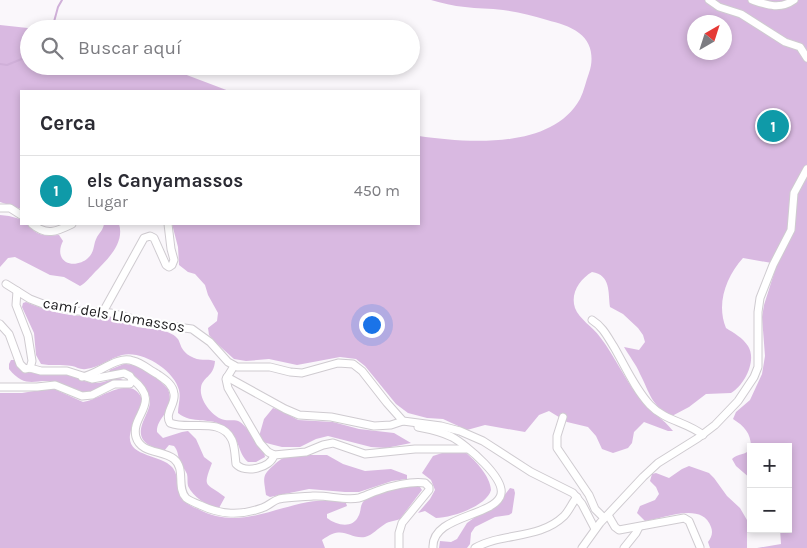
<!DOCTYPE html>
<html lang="es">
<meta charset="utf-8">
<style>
body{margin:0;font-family:Karla,sans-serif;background:#f2f2f3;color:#2b2b33}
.controls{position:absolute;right:15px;bottom:15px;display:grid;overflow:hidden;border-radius:0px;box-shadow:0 2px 8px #0003}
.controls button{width:45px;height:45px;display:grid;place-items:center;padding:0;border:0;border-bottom:1px solid #e1e1e2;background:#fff;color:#2b2b33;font:25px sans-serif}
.compass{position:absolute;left:687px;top:15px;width:45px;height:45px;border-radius:50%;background:#fff;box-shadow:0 2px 8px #0003;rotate:39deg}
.you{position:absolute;left:371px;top:324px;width:18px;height:18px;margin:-12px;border:4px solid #fff;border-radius:50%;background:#1a73e8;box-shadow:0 0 0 8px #1a73e833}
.badge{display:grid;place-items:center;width:32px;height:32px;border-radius:50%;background:#ea580c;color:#fff;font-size:16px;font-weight:700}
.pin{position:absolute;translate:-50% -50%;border:2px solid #fff;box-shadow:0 1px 5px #0006}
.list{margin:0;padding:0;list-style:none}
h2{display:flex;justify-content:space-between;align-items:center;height:65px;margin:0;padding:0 20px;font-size:21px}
h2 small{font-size:16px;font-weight:400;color:#7c7c81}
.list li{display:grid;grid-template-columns:32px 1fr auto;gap:15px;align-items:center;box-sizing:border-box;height:70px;padding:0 20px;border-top:1px solid #e1e1e2}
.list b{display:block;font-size:19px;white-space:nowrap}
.list p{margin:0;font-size:16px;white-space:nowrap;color:#7c7c81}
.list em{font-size:16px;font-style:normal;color:#7c7c81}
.icon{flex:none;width:28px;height:28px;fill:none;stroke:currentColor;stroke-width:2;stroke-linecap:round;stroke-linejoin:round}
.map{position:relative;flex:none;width:807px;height:548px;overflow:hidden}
.search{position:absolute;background:#fff;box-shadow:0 2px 8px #0003;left:20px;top:20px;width:400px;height:55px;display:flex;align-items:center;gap:12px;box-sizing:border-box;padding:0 18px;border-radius:28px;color:#7c7c81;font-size:19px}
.panel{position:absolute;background:#fff;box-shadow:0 2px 8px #0003;left:20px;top:90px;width:400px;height:135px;border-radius:0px}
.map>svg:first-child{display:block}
.forest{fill:#d9b9e1;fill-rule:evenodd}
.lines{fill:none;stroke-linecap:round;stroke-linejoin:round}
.stream{stroke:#d0b0d9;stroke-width:2}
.street-casing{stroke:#cfcbd0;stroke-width:9}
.street{stroke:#fff;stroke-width:7}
.labels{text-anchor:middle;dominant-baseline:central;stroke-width:4.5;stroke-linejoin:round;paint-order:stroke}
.street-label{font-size:15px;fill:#1d1c1e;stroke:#fff}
</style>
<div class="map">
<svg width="807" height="548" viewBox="0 0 807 548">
<rect width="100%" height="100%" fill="#faf7fb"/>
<!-- forest -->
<g class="forest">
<path d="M 431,0 L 807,0 L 807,548 L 757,548 L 781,544 L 780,529 L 788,529 L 788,447 L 751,447 C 751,433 744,426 733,419 L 736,412 L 750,400 L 762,374 L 765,356 L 762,317 L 764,305 L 777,264 L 743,258 C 726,277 716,304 726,328 C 734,333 743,338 748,346 C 757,360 745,385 731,393 L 706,394 L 689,407 L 672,416 C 651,406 650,393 640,374 C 636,364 629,356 624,347 L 639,350 L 645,342 L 643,335 L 638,328 L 623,314 L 610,307 C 608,292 611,275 592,272 C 580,279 570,293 575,308 C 579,319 593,327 600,337 C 615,356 624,379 640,398 C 649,411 664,419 673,431 L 668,431 L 644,422 L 634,432 L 632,443 L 628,448 L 613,453 L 602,449 L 596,436 L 588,427 L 567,422 L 549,411 L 539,415 L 525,432 L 485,425 L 467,430 L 443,419 L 427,418 L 408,413 L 396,404 L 365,366 L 356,359 L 340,357 L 297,365 L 269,359 L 246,361 L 234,359 L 214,341 L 209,335 L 208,328 L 217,321 L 218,313 L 208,295 L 205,285 L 195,274 L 188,272 L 179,265 L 178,247 L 172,224 L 419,224 L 419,136 C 467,143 552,150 580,99 C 584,91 586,81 589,73 C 594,59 592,42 579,33 C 570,26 558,23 547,20 C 533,16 518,12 503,10 C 490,8 477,9 465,7 C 453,6 442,3 431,0 ZM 694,22 L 724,22 L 724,52 L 694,52 Z"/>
<polygon points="0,25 37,29 29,29 29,66 163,66 229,91 105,91 98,90 87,91 21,91 21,209 0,202"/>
<path d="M 0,215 L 9,216 L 20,219 L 21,224 L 27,224 C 37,236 44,236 59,235 L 63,241 C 61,245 59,251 61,256 C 65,267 81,265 88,258 C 95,252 93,244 97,237 C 100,232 103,230 104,224 L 119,224 C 125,243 107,260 95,272 C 90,277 86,283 80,286 L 64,277 L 50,275 L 15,257 L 8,258 L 0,267 Z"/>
<path d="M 26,302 C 45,310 65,316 86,316 C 90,316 93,314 97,314 C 111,315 124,323 137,327 C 146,329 155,328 164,331 C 187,338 174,346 190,356 C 200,362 206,358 215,361 C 214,377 202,377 201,388 C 199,400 213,418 225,420 C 230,421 235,419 240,422 C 248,428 264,447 265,457 L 256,462 L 248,462 C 237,453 241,438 225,427 C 211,416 192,425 178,413 C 178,405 181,398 179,390 C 174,370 142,350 122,355 C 108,359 101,367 86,369 C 80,370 77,367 72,366 C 61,364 51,366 41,364 L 36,355 L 34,333 L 22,307 L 23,303 Z"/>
<path d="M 11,360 L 15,360 C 22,380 48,371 63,374 C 76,376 84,383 97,383 C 105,383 115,376 123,379 C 115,383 93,392 85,392 C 75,393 66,384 56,382 C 35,378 26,390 9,369 L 9,364 Z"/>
<path d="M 124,364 C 140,363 158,377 168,389 C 176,411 156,417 157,432 L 163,438 L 182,432 L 188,431 L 196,439 L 204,457 L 212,463 C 202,489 206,482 225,497 L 219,508 C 207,506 193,497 188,486 C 187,482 188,478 187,474 C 185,469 181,465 179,460 C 178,455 178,451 174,446 L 169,445 L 164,451 C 158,448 149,447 144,441 C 134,428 151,413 150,400 C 150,395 146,391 144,386 C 135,371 126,373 111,372 L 109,370 Z"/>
<path d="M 52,388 L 83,402 C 100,400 131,373 142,399 C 140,411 132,422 130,435 C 127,457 161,454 172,467 C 180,476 176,491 182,498 C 186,503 192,507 198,509 C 250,537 294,489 346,503 L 347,506 L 327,514 L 327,518 C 336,525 352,529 358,517 C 362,511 359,504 366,499 C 381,490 403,485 420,487 L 422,490 L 400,519 C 395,521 389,521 385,524 C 378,528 373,535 365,537 C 347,539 344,524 322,540 L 325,548 L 0,548 L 0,393 L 22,393 Z"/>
<polygon points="273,408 282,411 298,420 333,422 359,429 394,433 411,443 386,448 371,447 328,436 316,439 300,447 282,447 270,444 263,442 259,436 260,433 264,419"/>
<path d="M 751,448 L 751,479 L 736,466 L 732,459 C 737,453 746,456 751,448 Z"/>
<path d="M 445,452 L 465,452 C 476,461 490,476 491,490 C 487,506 451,518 436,518 L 425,511 L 418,513 L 430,499 L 435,490 L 431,480 L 422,473 L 433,456 Z"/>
<path d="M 289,455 L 327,455 L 343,464 L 365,471 L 391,469 L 407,475 L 407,479 L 392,481 L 359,492 L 345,492 L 309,489 L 270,497 L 266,495 C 264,478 261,476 274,465 C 279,460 283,458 289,455 Z"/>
<path d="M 689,466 L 709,473 L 714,478 L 727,496 L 740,508 L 747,520 L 747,548 L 710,548 L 708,542 C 712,537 713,532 711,527 C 702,501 663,519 645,521 L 637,513 L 640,506 L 655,500 L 659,494 L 656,487 L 650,481 L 652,474 L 656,473 L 669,478 L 682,469 Z"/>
<polygon points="510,488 514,489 515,493 512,513 509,515 495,517 475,527 471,533 470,544 467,548 439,548 440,541 451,542 457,539 467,523 503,497"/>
</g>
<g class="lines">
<!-- stream -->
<g class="stream">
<polyline points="52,29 58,7 62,0"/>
<polyline points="0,64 7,65 29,56"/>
</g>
<!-- street casing -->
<g class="street-casing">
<g id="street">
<polyline points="709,0 719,7 741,14 785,42 800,47 807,58"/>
<path d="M 752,0 C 767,5 780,10 794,0"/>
<polyline points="0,208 10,208 21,215"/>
<path d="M 32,224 C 46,236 56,232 72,224"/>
<polyline points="6,284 30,299 43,304 77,311 111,313 153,324 192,329 210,342 228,362 237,367 270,367 290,372 302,373 338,363 353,364 362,371 387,403 403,421 441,426 460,431 483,441 531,472 573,493 582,504 595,529"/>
<polyline points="103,312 144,238 150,236 154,238 166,265 169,267 172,265 174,260 171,249 168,224"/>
<path d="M 592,320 C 603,327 607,336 614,347 C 625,366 635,389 650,405 C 665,421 687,422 703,435"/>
<polyline points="0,324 9,334 20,364 25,369 30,368 32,361 28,336 16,305 17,291"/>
<polyline points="234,366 226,379 228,388 260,443 268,452 274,455 306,452 323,445 333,443 365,454 415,449 467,449"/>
<path d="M 82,377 C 99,374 117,355 133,361 C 142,363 149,370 157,374 C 164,379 173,384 174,394 C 176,404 164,413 170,423 C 189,431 221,416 232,440 C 235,447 235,456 236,464 C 245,474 271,468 274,455"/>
<polyline points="227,377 285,409 299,415 331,417 374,426 391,425 403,421"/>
<path d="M 132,379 C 163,403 130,415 136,437 C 141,454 163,450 174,459 C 186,469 176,487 186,498 C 190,501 195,503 200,505 C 221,515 240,516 262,508 C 269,506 272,501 279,499 C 290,497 302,497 313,496 C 328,495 344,501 359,498 C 365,496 371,493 377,491 C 390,486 411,481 425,483 L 429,487 L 429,490 L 402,523 L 399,533 L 399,548"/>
<polyline points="0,387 37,387 55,385 82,396 92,395 114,384 130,384 132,380 130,376 124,373 92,379 67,371 41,371 30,368"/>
<polyline points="563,417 557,436 557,448 589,495 595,509 604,518"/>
<path d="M 418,427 C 429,429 442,432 452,437 C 465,444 509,480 500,497 C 490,517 431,516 433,548"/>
<polyline points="608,515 615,527 619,530 684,518 689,521 700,547"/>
<path d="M 475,548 C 503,532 539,540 564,516 C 569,511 572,503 577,497"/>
<polyline points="582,548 600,523 643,477 658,463 698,438 715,425 738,401 754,377 758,367 758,312 760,298 773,265 791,230 794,193 807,169"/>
<polyline points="624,548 636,533 639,527"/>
</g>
</g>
<!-- street -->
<use href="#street" class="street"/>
</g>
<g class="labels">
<!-- street labels -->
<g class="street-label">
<text transform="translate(114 315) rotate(10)">camí dels Llomassos</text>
</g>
</g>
</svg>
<div class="controls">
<button>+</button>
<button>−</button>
</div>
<svg class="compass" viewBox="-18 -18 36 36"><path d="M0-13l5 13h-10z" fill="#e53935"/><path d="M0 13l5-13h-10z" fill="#7c7c81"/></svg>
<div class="you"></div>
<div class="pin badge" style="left:773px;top:126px;background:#0f9aa8">1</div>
<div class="search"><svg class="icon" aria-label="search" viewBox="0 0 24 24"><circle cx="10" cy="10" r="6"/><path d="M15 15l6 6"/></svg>Buscar aquí</div>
<section class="panel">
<h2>Cerca<small></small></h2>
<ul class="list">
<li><span class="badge" style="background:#0f9aa8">1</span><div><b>els Canyamassos</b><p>Lugar</p></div><em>450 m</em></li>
</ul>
</section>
</div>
